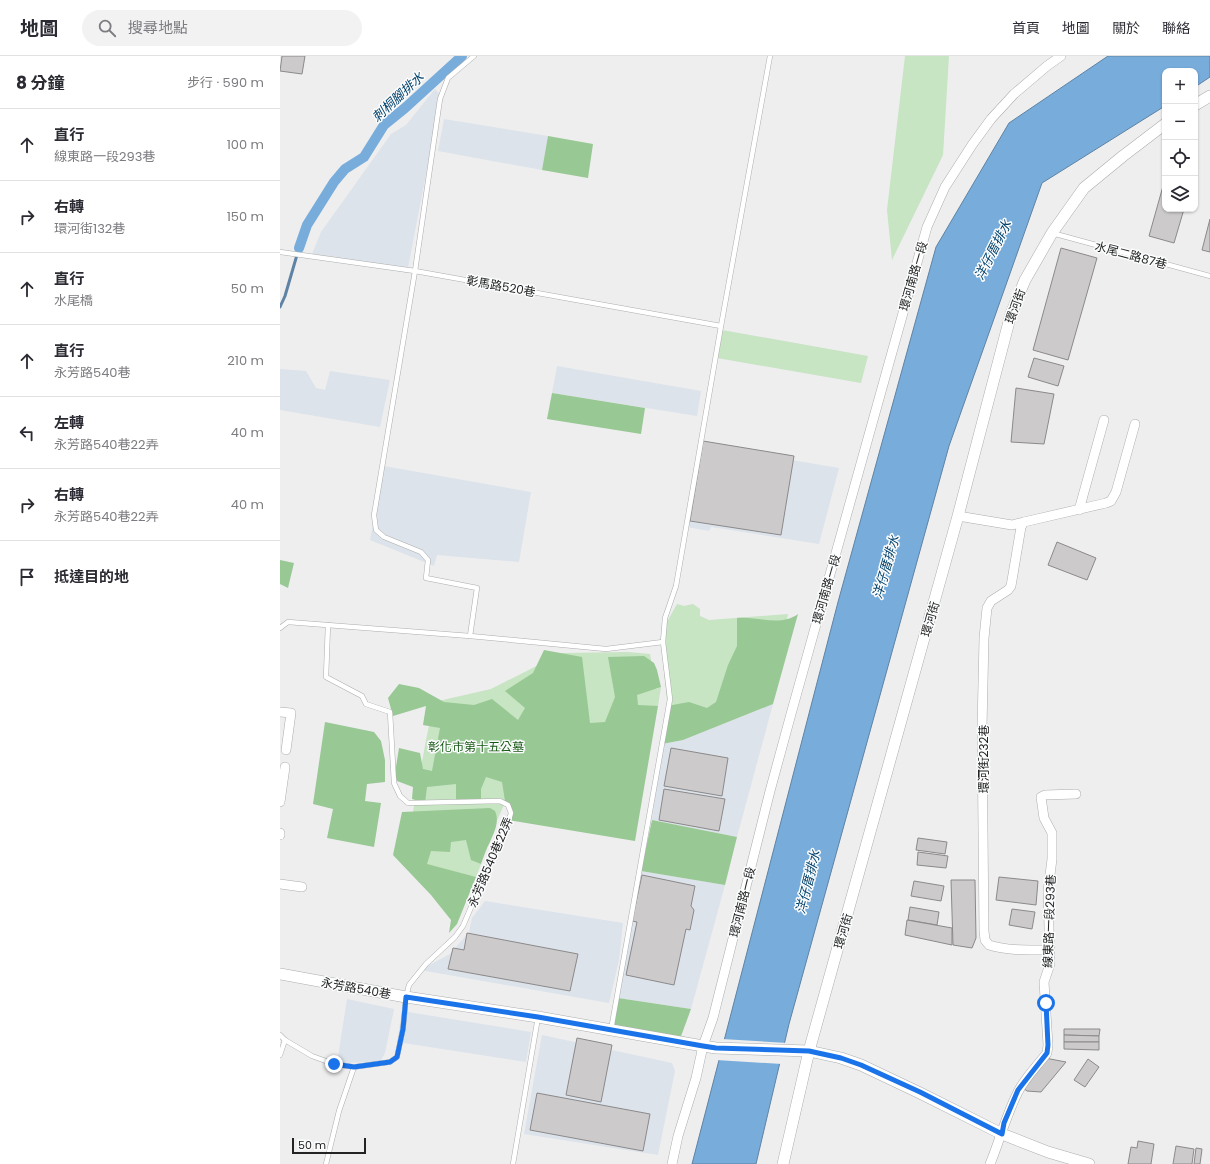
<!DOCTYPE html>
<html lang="zh-TW">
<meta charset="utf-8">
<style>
body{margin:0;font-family:Poppins,"Noto Sans TC",sans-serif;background:#f2f2f3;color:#2b2b33}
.controls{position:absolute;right:12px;top:12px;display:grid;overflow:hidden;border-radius:8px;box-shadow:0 1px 3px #0004}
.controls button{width:36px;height:36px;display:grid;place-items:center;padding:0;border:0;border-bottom:1px solid #e1e1e2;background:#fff;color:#2b2b33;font:20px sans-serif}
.scale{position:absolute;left:12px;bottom:10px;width:74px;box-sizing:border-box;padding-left:4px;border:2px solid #232323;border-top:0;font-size:11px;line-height:14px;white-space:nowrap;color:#232323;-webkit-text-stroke:3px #fbfcfd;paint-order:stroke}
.stop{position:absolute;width:12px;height:12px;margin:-9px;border:3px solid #1a73e8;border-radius:50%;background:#fff}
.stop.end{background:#1a73e8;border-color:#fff;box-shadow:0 1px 4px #0008}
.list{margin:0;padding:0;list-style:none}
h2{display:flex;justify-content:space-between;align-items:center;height:52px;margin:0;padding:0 16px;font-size:17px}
h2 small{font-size:13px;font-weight:400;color:#7c7c81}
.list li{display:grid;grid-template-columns:26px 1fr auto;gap:12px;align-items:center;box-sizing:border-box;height:72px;padding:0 16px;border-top:1px solid #e1e1e2}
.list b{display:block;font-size:15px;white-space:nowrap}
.list p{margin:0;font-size:13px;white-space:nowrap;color:#7c7c81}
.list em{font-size:13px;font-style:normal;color:#7c7c81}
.icon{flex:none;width:22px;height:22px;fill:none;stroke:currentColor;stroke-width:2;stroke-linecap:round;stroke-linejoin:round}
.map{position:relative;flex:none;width:930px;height:1108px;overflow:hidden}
header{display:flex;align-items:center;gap:24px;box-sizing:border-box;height:56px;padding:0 20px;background:#fff;border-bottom:1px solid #e1e1e2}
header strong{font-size:19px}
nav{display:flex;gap:22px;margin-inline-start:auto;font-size:14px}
.search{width:280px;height:36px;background:#f2f2f3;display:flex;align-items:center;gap:10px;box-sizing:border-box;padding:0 14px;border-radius:22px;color:#7c7c81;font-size:15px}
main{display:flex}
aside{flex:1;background:#fff}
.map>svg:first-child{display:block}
.built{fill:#dce3ea}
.green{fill:#c7e4c3}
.forest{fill:#98c893}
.water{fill:#77acdb;stroke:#5e83a4}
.pier{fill:#eeeeef}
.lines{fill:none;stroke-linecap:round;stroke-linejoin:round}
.stream{stroke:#5e83a4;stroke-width:3}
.canal{stroke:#77acdb;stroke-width:10}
.building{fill:#cccacb;stroke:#8b898a}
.service-casing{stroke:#acadae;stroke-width:5.5}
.minor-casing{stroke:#acadae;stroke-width:10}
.tertiary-casing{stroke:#acadae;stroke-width:12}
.service{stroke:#fff;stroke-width:4.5}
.minor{stroke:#fff;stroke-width:9}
.tertiary{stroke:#fff;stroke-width:11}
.route{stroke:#1a73e8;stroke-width:5}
.labels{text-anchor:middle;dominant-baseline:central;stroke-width:3;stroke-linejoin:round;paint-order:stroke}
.street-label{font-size:12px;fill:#232323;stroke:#fbfcfd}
.park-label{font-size:12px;fill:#185815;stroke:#fbfcfd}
.water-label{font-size:13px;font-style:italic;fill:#00416c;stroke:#fbfcfd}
</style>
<header>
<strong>地圖</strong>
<div class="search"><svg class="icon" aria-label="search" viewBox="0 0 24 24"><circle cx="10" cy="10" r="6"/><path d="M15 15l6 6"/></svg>搜尋地點</div>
<nav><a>首頁</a><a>地圖</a><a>關於</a><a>聯絡</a></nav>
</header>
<main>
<aside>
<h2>8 分鐘<small>步行 · 590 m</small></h2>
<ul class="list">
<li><svg class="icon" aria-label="ahead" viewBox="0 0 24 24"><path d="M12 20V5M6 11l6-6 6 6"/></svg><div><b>直行</b><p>線東路一段293巷</p></div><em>100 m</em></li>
<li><svg class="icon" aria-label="right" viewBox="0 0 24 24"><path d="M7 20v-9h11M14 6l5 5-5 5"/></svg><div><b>右轉</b><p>環河街132巷</p></div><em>150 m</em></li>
<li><svg class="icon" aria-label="ahead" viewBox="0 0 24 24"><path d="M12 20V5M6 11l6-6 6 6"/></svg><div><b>直行</b><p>水尾橋</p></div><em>50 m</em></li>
<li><svg class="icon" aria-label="ahead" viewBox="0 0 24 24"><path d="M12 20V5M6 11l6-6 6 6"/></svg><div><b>直行</b><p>永芳路540巷</p></div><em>210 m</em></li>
<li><svg class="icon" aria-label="left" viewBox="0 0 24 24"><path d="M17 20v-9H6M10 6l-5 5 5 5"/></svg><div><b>左轉</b><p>永芳路540巷22弄</p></div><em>40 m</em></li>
<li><svg class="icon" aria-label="right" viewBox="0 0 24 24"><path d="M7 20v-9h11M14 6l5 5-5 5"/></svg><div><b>右轉</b><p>永芳路540巷22弄</p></div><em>40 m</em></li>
<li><svg class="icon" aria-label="arrive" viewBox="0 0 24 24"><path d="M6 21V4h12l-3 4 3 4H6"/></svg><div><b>抵達目的地</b></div></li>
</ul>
</aside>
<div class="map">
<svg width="930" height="1108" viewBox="0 0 930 1108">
<rect width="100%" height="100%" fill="#eeeeef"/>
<!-- built -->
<g class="built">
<polygon points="155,33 161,40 127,217 32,198 41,176 111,78 126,69"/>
<polygon points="164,63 268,80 262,114 158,95"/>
<polygon points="277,310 421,335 417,360 272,337"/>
<polygon points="0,313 26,315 36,332 45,334 50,315 110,324 100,371 0,354"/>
<polygon points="422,389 559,412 539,488 431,471 429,475 407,471"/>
<polygon points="104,410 251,436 239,506 157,499 154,510 90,484"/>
<polygon points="493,648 457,781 372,764 382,688 403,684"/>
<polygon points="361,815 445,829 411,953 338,942"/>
<polygon points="205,845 343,867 339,904 329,947 140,914 170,898 189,876 192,862"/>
<polygon points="67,943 114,953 105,997 101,1004 97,1006 57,1007"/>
<polygon points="122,955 251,976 246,1006 117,986"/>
<polygon points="262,979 392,1007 395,1015 378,1099 244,1078"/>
</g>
<!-- green -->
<g class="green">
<polygon points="625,0 669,0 663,99 612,204 607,154"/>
<polygon points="442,274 588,300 581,327 437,302"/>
<polygon points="397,548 404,550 413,548 420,553 420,560 429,564 508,558 487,643 390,674 381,587 384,571"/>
<polygon points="348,596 370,598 376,633 381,631 378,650 375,650 245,703 198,806 201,808 196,821 191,820 175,854 126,794 146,684 154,646 211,633 282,597"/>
</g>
<!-- forest -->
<g class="forest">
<polygon points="268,80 313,88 308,122 262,114"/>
<polygon points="272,337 365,352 361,378 267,363"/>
<polygon points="0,504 14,507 8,532 0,528"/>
<path d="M 518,558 L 493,648 L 403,684 L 382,688 L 387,650 L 409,646 L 427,652 L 436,646 L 448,609 L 457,590 L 457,562 C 476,560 501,571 518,558 Z"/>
<polygon points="264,594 302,601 310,667 325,666 335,641 328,601 364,600 374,607 377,614 381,631 357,639 358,649 378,650 355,785 228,764 229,749 225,745 222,726 206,721 201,733 201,744 176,744 176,728 147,731 145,747 132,743 133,731 117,725 115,717 119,692 140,697 143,713 152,715 160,672 143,669 146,650 113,660 108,642 119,628 139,632 164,646 194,649 212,643 238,664 245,652 225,635 253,617"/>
<polygon points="45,666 94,676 101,685 105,704 105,726 87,728 85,745 101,747 94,791 47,782 53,753 33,748"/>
<path d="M 210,752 L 215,755 C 220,766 214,776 210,786 C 206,793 204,800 201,808 L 191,804 L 186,784 L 171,786 L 170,796 L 151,795 L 147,808 L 196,821 L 177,868 L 169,877 L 171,864 L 151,839 L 113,799 L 122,756 Z"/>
<polygon points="372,764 457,781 445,829 361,815"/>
<polygon points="338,942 411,953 400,983 334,972"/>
</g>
<!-- water -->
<polygon class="water" points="828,0 930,0 930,21 915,31 915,15 885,15 885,50 762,127 669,390 509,968 476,1108 412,1108 558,546 656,191 729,67"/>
<!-- pier -->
<polygon class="pier" points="442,983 507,987 502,1008 436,1004"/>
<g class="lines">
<!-- stream -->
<polyline class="stream" points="0,251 5,240 19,192"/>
<!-- canal -->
<polyline class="canal" points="19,192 27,169 54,126 65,113 84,101 104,69 125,52 182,0"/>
</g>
<!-- building -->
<g class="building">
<polygon points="2,0 25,0 22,18 0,15"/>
<polygon points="885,123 885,153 904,153 894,187 869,180"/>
<polygon points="930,163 930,196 922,194"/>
<polygon points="781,192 817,202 788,304 753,294"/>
<polygon points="754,302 784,310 778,330 748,321"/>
<polygon points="736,332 774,338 764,388 731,386"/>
<polygon points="423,385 514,400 501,479 410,465"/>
<polygon points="777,486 816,502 807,524 768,509"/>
<polygon points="391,692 448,702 442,740 384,730"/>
<polygon points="384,733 445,743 439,775 379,764"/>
<polygon points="638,782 667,786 665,798 636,794"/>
<polygon points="638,796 668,800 666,812 637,809"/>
<polygon points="362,819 415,830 411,850 414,854 410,874 406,873 394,929 346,919 357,866 352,865"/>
<polygon points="719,821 758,825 756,849 716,844"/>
<polygon points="671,824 695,824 696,882 692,892 673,889"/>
<polygon points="634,825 664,830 661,845 631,840"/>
<polygon points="630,851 659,856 657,869 628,864"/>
<polygon points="732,853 755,856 752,873 729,869"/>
<polygon points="627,864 672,872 672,889 625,879"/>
<polygon points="187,877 298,898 290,935 168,913 173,892 184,894"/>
<polygon points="784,973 820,973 819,980 784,979"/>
<polygon points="784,979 819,980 819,986 784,986"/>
<polygon points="297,982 332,989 321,1046 286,1039"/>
<polygon points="784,986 819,986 819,994 784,993"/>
<polygon points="765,1002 786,1006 761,1036 747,1035 742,1031"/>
<polygon points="808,1003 819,1011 805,1031 794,1024"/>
<polygon points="257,1037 370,1058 363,1095 250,1074"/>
<polygon points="858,1085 874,1088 871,1108 848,1108 851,1091 857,1092"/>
<polygon points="896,1090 914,1093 912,1108 893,1108"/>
<polygon points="916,1092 922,1093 920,1108 914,1108"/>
</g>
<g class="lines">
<!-- service casing -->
<g class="service-casing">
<g id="service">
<polyline points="772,177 930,220"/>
<polyline points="0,196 135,215 441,270"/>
<polyline points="0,572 8,566 190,580 326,593 383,586"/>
<polyline points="190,580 197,532 146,522 148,504 141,496 104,481 96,474 94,459 135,215 160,43 168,22 194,0"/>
<polyline points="331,974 390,643 383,586 385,562 396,530 441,270 490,0"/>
<polyline points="0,979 5,984 32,1000 54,1008 74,1011 110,1006 117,1001 123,973 126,941 129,929 146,908 175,881 183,870 216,793 227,771 231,757 228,749 220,745 128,747 120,740 114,727 110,656 86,648 82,640 46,621 48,569"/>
<polyline points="0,999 5,984"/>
<polyline points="46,1108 59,1055 74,1011"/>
<polyline points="233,1108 258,961"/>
</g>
</g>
<!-- minor casing -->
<g class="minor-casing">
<g id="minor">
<polyline points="799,454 824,364"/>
<polyline points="678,460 732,469 744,466"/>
<polyline points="0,656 11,657 6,694"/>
<polyline points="0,746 5,711"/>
<polyline points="0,779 0,777"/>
<polyline points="0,828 22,831"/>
<path d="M 770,894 C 749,894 729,895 709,889 L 705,884 L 704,875 L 702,672 L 704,582 L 707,552 L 711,545 L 728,534 L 731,530 L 741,471 L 744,466 L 826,447 L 831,445 L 836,436 L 855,368"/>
<polyline points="392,1108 398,1080 416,1022 423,990 433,962 490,735 511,658 647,171 665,131 692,89 711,63 734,38 767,10 781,0"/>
<path d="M 710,1108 C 720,1084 726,1059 738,1036 C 744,1023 758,1009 767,997 L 768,989 L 764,926 L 770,908 L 768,835 L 772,803 L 772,777 L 764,762 L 761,741 L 765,739 L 796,738"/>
</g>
</g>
<!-- tertiary casing -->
<g class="tertiary-casing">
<g id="tertiary">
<polyline points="915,49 930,40"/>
<polyline points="0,918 126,941 258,961 423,990 436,992 529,995 561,1002 581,1009 640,1037 722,1078 768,1096 809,1108"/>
<polyline points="503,1108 529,995 678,460 731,258 745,224 772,177 804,132 843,100 885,68"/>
</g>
</g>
<!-- service -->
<use href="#service" class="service"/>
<!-- minor -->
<use href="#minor" class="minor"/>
<!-- tertiary -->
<use href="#tertiary" class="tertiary"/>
</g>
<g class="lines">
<!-- route -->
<polyline class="route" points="54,1008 74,1011 110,1006 117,1001 123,973 126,941 258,961 423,990 436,992 529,995 561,1002 581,1009 640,1036 722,1078 724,1067 738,1034 767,997 768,989 766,947"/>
</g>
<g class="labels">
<!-- street labels -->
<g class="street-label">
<text transform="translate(851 199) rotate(15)">水尾二路87巷</text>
<text transform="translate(633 220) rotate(-74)">環河南路一段</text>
<text transform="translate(221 230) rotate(10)">彰馬路520巷</text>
<text transform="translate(735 250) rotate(-70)">環河街</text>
<text transform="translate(546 533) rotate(-74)">環河南路一段</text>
<text transform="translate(650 563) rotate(-74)">環河街</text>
<text transform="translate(703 703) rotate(-90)">環河街232巷</text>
<text transform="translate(210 806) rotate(-67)">永芳路540巷22弄</text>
<text transform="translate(462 846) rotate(-76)">環河南路一段</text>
<text transform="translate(769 865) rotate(-88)">線東路一段293巷</text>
<text transform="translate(563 875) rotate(-74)">環河街</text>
<text transform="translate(76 932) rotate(10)">永芳路540巷</text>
</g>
<!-- park labels -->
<g class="park-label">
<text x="196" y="690">彰化市第十五公墓</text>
</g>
<!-- water labels -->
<g class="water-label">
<text transform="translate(118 41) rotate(-43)">刺桐腳排水</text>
<text transform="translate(713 194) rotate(-63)">洋仔厝排水</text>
<text transform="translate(606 511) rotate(-74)">洋仔厝排水</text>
<text transform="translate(528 826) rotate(-76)">洋仔厝排水</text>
</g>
</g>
</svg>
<div class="controls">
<button>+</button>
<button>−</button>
<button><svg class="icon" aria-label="locate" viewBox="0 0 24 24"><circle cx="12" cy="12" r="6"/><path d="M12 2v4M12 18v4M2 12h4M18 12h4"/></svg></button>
<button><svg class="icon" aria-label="layers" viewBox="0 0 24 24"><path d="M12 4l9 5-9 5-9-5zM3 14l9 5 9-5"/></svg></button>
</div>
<div class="scale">50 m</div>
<div class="stop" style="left:766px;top:947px"></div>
<div class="stop end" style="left:54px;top:1008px"></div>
</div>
</main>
